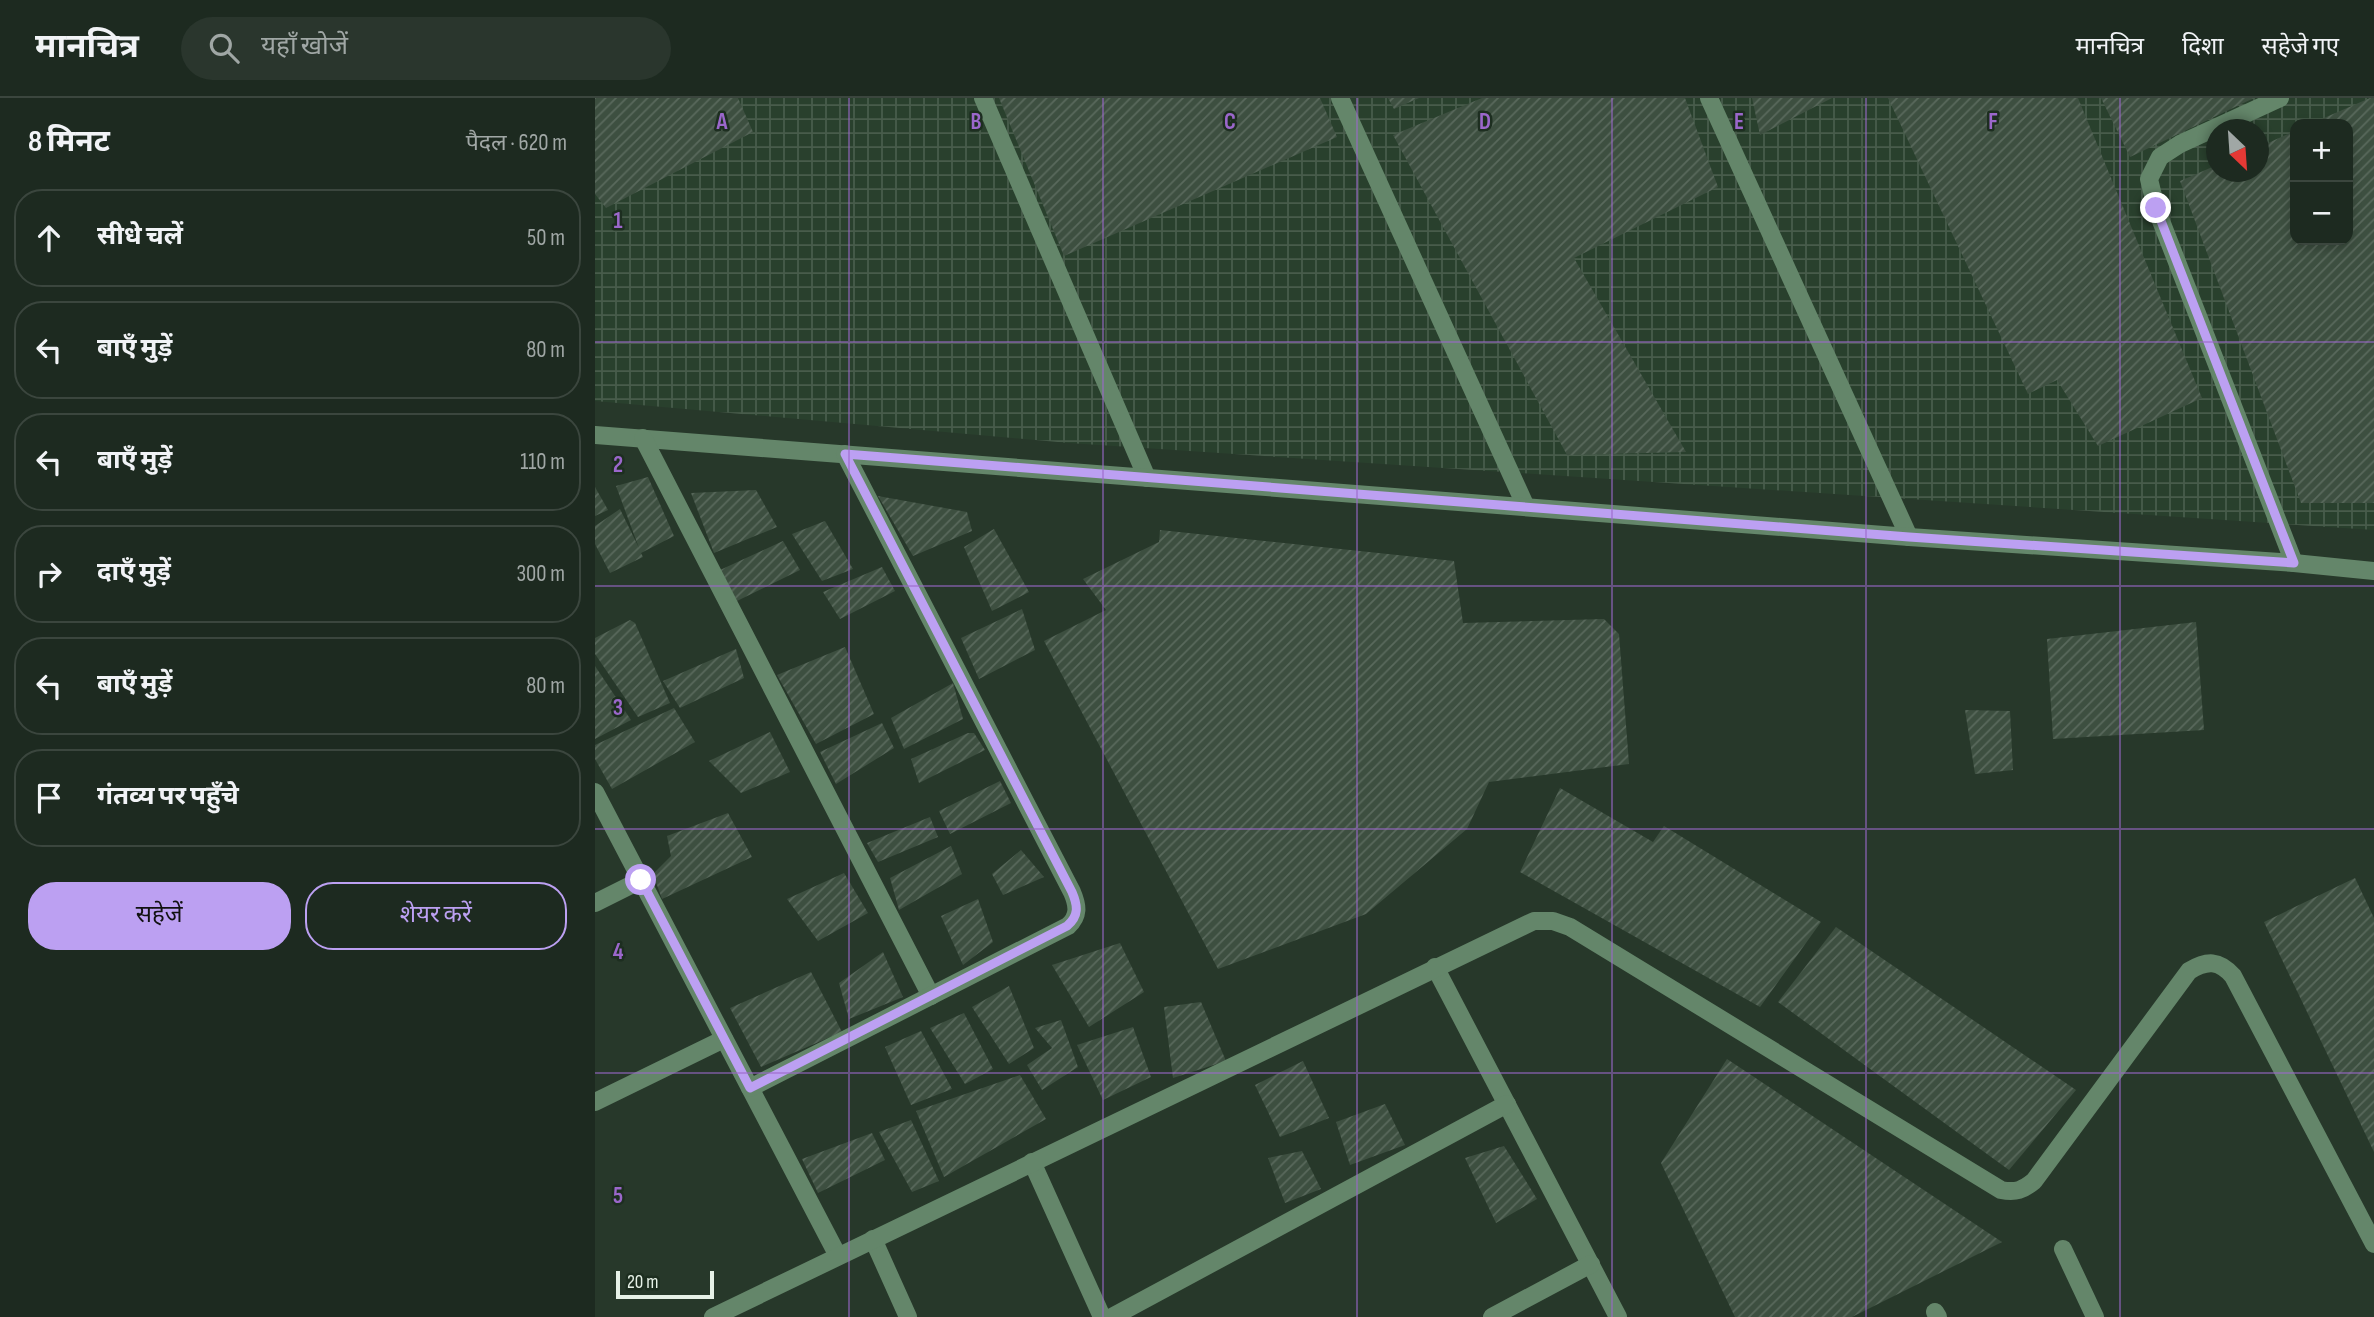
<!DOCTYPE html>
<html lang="hi">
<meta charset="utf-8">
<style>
body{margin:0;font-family:"Sofia Sans Condensed","Noto Sans Devanagari",sans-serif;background:#2a362d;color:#f1f3f6}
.controls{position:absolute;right:21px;top:21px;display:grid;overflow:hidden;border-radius:14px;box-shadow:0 4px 10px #0003}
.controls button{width:63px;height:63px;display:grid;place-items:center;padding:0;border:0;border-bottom:2px solid #3b463e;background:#1d2a20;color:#f1f3f6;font:35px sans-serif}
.compass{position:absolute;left:1611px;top:21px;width:63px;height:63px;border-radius:50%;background:#1d2a20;box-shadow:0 4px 10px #0003;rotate:155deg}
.scale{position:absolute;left:21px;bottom:18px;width:98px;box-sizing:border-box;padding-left:7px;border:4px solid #e6f1e7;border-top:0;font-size:19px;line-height:24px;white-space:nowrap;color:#e6f1e7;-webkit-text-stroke:5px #1d2e20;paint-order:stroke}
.stop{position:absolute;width:21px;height:21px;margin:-16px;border:5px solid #bca0f2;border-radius:50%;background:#fff}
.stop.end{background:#bca0f2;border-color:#fff;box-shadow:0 2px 7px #0008}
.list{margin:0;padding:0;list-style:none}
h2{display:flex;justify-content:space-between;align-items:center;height:91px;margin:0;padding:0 28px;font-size:30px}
h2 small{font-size:23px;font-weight:400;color:#a0a7a5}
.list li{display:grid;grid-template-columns:46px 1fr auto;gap:21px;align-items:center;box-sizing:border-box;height:98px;margin:0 14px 14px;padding:0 14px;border:2px solid #3b463e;border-radius:28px}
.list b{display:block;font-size:26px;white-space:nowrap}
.list em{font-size:23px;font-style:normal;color:#a0a7a5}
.actions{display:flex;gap:14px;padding:21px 28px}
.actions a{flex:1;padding:16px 0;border:2px solid #bca0f2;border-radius:28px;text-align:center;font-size:24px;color:#bca0f2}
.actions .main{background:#bca0f2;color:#111}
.icon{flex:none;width:38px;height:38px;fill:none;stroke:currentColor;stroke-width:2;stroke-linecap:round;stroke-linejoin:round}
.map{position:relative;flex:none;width:1779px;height:1219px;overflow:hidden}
header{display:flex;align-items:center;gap:42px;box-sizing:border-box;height:98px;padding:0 35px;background:#1d2a20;border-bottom:2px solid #3b463e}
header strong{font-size:33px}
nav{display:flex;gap:38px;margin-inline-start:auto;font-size:24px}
.search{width:490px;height:63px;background:#2a362d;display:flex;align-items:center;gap:18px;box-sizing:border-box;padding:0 24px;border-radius:38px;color:#a0a7a5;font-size:26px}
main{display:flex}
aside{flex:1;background:#1d2a20}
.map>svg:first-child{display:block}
.industrial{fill:url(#industrial-grid);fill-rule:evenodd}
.building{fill:url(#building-hatch)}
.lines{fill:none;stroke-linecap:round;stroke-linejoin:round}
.minor{stroke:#64866a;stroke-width:18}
.route{stroke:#bca0f2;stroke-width:9}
.grid{fill:none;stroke:#9b67cb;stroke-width:2;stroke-opacity:0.55}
.grid-label{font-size:23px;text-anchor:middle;font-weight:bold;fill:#9b67cb;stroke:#1d2e20;stroke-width:5;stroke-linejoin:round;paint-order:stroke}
</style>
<header>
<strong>मानचित्र</strong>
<div class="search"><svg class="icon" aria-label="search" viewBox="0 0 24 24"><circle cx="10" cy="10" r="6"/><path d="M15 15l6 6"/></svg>यहाँ खोजें</div>
<nav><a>मानचित्र</a><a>दिशा</a><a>सहेजे गए</a></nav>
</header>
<main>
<aside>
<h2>8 मिनट<small>पैदल · 620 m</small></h2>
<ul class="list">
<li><svg class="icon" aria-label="ahead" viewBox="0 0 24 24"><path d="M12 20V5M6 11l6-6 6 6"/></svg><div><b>सीधे चलें</b></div><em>50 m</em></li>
<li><svg class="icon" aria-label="left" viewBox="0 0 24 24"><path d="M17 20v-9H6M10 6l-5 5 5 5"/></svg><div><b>बाएँ मुड़ें</b></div><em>80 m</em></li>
<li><svg class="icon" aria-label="left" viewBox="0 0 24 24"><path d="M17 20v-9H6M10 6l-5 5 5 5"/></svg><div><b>बाएँ मुड़ें</b></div><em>110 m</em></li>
<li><svg class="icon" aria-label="right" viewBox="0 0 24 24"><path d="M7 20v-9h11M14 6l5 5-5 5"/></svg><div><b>दाएँ मुड़ें</b></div><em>300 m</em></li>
<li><svg class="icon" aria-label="left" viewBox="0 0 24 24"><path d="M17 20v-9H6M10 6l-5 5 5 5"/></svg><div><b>बाएँ मुड़ें</b></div><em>80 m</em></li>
<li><svg class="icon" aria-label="arrive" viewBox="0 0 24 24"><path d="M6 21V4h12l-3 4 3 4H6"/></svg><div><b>गंतव्य पर पहुँचे</b></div></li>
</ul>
<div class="actions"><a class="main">सहेजें</a><a>शेयर करें</a></div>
</aside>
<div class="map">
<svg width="1779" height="1219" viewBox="0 0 1779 1219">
<defs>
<pattern id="industrial-grid" width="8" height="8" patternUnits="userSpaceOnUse" patternTransform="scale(1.75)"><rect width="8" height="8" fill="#29402d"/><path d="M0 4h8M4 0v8" fill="none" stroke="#485c4b"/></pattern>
<pattern id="building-hatch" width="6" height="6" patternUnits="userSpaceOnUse" patternTransform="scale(1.75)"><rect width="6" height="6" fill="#3d4f40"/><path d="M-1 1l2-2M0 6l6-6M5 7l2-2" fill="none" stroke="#59695c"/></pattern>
</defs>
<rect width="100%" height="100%" fill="#27382a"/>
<!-- industrial -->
<path class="industrial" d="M 0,0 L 1779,0 L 1779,432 L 474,345 L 0,303 ZM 1700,26 L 1753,26 L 1753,142 L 1700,142 ZM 1622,32 L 1664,32 L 1664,74 L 1622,74 Z"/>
<!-- building -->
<g class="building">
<polygon points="0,0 143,0 158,34 11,110 0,96"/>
<polygon points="404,0 725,0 742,39 469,158"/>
<polygon points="793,0 824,0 799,11"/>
<polygon points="887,0 1090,0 1123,89 979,160 1091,354 972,357 798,37"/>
<polygon points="1157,0 1237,0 1165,37"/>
<polygon points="1293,0 1483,0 1607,300 1503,348 1462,282 1433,296"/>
<polygon points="1506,0 1659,0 1535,59"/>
<polygon points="1775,0 1779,0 1779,405 1706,405 1585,83 1622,67 1622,74 1664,74 1664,49 1700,33 1700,142 1753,142 1753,26 1715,26"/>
<polygon points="53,379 79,438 46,455 48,459 15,475 0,446 0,428 25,411 44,450 21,388"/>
<polygon points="0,389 13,412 0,418"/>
<polygon points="161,392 182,429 119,455 96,395"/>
<polygon points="283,398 372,414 377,433 318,458"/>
<polygon points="230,423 258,471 227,483 197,436"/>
<polygon points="399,431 434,494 397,513 369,449"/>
<polygon points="565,432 859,463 868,525 1009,521 1024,536 1034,666 894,684 872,731 771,816 623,871 449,543 511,512 488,481 564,444"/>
<polygon points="188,443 205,472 142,503 125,472"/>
<polygon points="287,469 300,493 245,521 228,494"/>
<polygon points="427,511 440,552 384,581 366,540"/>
<polygon points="35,522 40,525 75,605 43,619 0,556 0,540"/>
<polygon points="1601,524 1609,632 1458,641 1452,541"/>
<polygon points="250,549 279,616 221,646 182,577"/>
<polygon points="141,551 149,580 85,610 68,583"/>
<polygon points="0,568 36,622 0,641"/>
<polygon points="358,585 368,621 309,651 296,620"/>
<polygon points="79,610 100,644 17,691 0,661 0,647"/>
<polygon points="1370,612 1415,613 1418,672 1380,676"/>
<polygon points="287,625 299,650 241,686 225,654"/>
<polygon points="175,634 195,674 146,695 114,663"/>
<polygon points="373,635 379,635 390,652 324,685 316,661"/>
<polygon points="405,683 416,705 355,736 344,713"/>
<polygon points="965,690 1058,744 1069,728 1226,824 1165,909 925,774"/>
<polygon points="133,715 157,759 67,801 58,776 76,758 72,738"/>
<polygon points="335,719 343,739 283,764 272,745"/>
<polygon points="356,748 367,776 304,812 295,780"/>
<polygon points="426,752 449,779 408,797 397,776"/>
<polygon points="249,775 273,815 223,843 192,801"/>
<polygon points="1760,780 1779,820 1779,1054 1669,824"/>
<polygon points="383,801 398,844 368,867 346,818"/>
<polygon points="1241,829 1481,992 1414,1072 1183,904"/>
<polygon points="525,845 549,894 494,929 457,867"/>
<polygon points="288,854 308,899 254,921 244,885"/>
<polygon points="216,874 247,934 166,969 135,910"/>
<polygon points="414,888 439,950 414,966 377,909"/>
<polygon points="606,904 631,963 578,980 569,909"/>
<polygon points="369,915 398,971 370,986 335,930"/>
<polygon points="466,922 483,969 447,992 432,967 457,950 440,930"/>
<polygon points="538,929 556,979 508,1002 482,947"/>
<polygon points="326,933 357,991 316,1007 290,949"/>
<polygon points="1132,961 1407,1144 1257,1219 1140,1219 1066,1065"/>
<polygon points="708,963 734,1020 685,1039 660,987"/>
<polygon points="425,977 451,1021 349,1079 321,1013"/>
<polygon points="790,1006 810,1047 755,1067 741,1024"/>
<polygon points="316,1022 344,1083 317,1094 284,1034"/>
<polygon points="277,1035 290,1062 223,1095 207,1061"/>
<polygon points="909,1048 942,1101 901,1125 870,1060"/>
<polygon points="707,1053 726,1091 690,1105 673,1060"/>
</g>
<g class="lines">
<!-- minor -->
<g class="minor">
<polyline points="388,0 552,380"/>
<polyline points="745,0 931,409"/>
<polyline points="1114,0 1314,439"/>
<polyline points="1685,0 1585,46 1565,59 1554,81 1561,110 1699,465"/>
<polyline points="0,337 1314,439 1699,465 1779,473"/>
<polyline points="48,340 336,898"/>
<polyline points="0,694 243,1158"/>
<polyline points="0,805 46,782"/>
<polyline points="840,869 1023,1219"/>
<path d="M 155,990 L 473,828 C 484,818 483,808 477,794 L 250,356"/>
<polyline points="0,1004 129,941"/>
<polyline points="437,1064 507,1219"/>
<polyline points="278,1141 313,1219"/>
<polyline points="1468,1151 1500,1219"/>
<polyline points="1340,1214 1343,1219"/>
<path d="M 118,1219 L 939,823 L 958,823 L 975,829 L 1406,1092 C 1421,1095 1428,1092 1439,1083 L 1594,873 C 1612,862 1624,862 1638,878 L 1779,1146"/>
<polyline points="517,1219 912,1006"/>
<polyline points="897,1219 996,1166"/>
</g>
</g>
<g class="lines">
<!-- route -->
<path class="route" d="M 46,782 L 155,990 L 472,828 C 484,818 483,808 477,794 L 250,356 L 1314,439 L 1699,465 L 1561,110"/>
</g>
<!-- grid -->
<path class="grid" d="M 254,0 L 254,1219M 508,0 L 508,1219M 762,0 L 762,1219M 1017,0 L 1017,1219M 1271,0 L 1271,1219M 1525,0 L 1525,1219M 0,244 L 1779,244M 0,488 L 1779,488M 0,731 L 1779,731M 0,975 L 1779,975"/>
<g class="grid-label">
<text x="127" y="31">A</text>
<text x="381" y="31">B</text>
<text x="635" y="31">C</text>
<text x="890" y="31">D</text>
<text x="1144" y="31">E</text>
<text x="1398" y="31">F</text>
<text x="23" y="130">1</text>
<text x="23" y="374">2</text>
<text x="23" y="617">3</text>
<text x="23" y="861">4</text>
<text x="23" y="1105">5</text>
</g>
</svg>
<div class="controls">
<button>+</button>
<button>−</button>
</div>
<svg class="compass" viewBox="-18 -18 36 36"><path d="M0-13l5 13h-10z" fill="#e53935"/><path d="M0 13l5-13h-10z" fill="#a0a7a5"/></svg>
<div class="scale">20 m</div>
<div class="stop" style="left:46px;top:782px"></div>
<div class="stop end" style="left:1561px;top:110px"></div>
</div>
</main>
